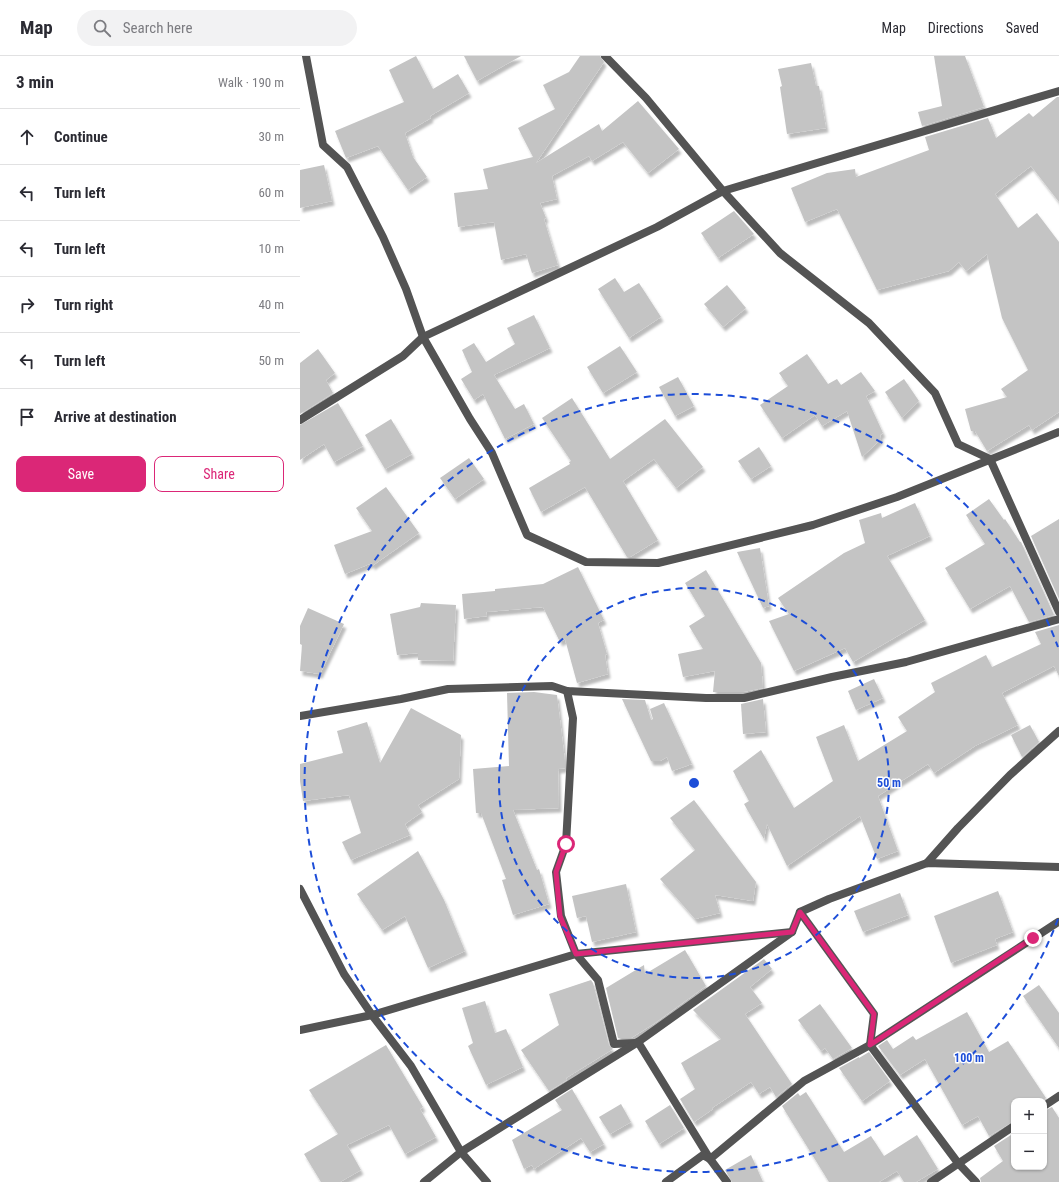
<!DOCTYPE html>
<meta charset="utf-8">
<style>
body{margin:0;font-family:"Roboto Condensed",sans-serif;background:#f2f2f3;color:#2b2b33}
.controls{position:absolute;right:12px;bottom:12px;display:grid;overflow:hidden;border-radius:8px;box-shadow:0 1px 3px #0004}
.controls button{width:36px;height:36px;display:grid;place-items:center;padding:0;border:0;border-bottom:1px solid #e1e1e2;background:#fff;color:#2b2b33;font:20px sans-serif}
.stop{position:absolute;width:12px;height:12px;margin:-9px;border:3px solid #db2777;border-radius:50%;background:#fff}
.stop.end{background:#db2777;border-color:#fff;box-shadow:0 1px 4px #0008}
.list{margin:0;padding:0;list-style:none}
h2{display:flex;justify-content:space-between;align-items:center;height:52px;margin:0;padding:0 16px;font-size:17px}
h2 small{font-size:13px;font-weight:400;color:#7c7c81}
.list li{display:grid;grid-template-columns:26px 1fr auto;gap:12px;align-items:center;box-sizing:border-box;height:56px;padding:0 16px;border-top:1px solid #e1e1e2}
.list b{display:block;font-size:15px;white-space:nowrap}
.list em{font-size:13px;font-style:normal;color:#7c7c81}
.actions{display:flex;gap:8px;padding:12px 16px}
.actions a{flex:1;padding:9px 0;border:1px solid #db2777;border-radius:8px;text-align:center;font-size:14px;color:#db2777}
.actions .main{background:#db2777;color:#fff}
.icon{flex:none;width:22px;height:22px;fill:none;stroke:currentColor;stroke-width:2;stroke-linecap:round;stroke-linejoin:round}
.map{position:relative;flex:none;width:759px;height:1126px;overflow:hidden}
header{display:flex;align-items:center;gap:24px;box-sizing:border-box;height:56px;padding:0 20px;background:#fff;border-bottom:1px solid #e1e1e2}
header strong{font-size:19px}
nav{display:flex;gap:22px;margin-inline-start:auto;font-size:14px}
.search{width:280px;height:36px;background:#f2f2f3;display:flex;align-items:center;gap:10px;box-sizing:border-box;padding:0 14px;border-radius:22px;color:#7c7c81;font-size:15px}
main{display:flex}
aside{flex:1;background:#fff}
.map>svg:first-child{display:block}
.building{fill:#c4c4c4;filter:url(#shadow)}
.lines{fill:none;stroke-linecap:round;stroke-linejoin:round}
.minor{stroke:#545454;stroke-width:8}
.route{stroke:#db2777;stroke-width:5}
.ring{fill:none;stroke:#1d4ed8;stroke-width:2;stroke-dasharray:7 5}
.centre{fill:#1d4ed8;stroke:#fff;stroke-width:2}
.ring-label{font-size:12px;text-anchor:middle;font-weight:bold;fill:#1d4ed8;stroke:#fff;stroke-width:3;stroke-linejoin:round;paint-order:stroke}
</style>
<header>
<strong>Map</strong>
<div class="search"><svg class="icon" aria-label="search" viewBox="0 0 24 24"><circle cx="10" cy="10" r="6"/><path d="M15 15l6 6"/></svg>Search here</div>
<nav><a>Map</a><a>Directions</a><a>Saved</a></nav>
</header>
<main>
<aside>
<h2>3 min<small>Walk · 190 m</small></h2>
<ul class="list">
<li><svg class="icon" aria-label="ahead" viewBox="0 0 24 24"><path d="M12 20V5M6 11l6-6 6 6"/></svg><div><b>Continue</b></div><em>30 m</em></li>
<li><svg class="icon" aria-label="left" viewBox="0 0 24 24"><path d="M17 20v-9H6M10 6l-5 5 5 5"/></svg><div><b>Turn left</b></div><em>60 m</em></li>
<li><svg class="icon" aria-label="left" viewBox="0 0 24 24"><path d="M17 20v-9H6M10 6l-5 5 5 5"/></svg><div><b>Turn left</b></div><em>10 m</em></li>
<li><svg class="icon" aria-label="right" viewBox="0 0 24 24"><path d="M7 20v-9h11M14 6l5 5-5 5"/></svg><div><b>Turn right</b></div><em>40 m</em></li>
<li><svg class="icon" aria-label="left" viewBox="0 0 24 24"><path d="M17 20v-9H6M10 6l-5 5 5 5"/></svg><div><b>Turn left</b></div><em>50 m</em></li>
<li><svg class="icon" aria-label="arrive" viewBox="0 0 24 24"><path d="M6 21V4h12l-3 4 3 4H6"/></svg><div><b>Arrive at destination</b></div></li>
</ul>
<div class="actions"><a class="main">Save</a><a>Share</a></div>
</aside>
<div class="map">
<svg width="759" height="1126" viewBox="0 0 759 1126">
<defs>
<filter id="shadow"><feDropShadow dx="2.5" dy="4.5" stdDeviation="1" flood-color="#0004"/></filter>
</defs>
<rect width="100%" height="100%" fill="#fff"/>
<!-- building -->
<g class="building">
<polygon points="116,0 133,33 158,18 169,37 130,60 131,62 105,77 113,101 127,121 108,134 78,90 46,102 35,75 104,46 89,14"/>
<polygon points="164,0 221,0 177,25"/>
<polygon points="280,0 300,0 304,6 236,107 299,68 302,75 338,45 379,93 348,117 323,86 292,105 289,100 252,120 257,143 240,147 246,162 244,163 258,209 232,217 226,198 201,204 194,166 158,171 154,137 188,133 183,113 233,101 218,72 255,53 243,29 269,16"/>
<polygon points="634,0 665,0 684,51 622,70 618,56 642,50"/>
<polygon points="511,7 516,30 519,30 526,72 487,78 480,31 482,30 478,13"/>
<polygon points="757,41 759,41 759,146 731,110 695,138 718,172 737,157 759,186 759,356 732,374 729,369 687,395 675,375 671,375 665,353 707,341 701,333 728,314 702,262 687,198 666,215 659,206 649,215 577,234 537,153 505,166 491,132 527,117 555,113 556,121 629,94 625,81 688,62 696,82 729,57 733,61"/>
<polygon points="24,109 32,145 0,152 0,114"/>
<polygon points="434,155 454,178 418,202 401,177"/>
<polygon points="315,222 324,236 339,227 361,261 329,282 298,233"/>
<polygon points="427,229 446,252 423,271 404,248"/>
<polygon points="234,259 250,292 194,319 215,353 224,348 234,368 205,383 183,338 174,344 161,323 172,316 162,294 174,287 186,306 215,288 207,272"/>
<polygon points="320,290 337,316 303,337 287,311"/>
<polygon points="18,293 35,317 26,324 33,337 0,358 0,307"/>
<polygon points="507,298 528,328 537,323 541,329 561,316 575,335 566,340 583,377 580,379 581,383 562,401 547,355 522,370 515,359 482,382 460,349 488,330 479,317"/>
<polygon points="378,321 394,350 375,360 359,331"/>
<polygon points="604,323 619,345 602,362 585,336"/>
<polygon points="272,342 310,403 365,363 403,411 376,432 354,403 323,425 358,484 330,501 327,501 285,431 241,456 229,432 270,408 269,406 271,405 242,362"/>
<polygon points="38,347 63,390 34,406 24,388 0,404 0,369"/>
<polygon points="91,363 112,398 85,413 65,379"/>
<polygon points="459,391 471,410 451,423 438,405"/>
<polygon points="169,402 184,423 155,443 140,422"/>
<polygon points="86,431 119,477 72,510 72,507 45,518 34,489 72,475 56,452"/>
<polygon points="689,443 704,464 705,463 720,486 721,486 754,559 729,566 710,530 670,553 645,512 685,488 666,459"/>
<polygon points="615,447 630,480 587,500 625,564 553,606 545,592 494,615 469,565 489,558 478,542 544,497 565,487 559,464 581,457 582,462"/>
<polygon points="759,463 759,543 731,480"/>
<polygon points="460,492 469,550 463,552 437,496"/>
<polygon points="278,511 304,564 298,567 307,598 305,599 308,618 277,627 265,583 260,586 243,551 186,556 187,560 164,563 162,538 195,535 195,533 243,528"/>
<polygon points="406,514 461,607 463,632 443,636 413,636 415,615 383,621 378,598 403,593 389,570 405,560 385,527"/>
<polygon points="121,547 156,549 153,605 118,604 118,597 97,599 90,558 120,551"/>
<polygon points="8,552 44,568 20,618 0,615 2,589 0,588 0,570"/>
<polygon points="759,569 759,620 754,610 702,637 718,669 675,690 634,717 628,708 578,740 598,795 577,803 560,760 487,810 467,768 464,783 444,748 449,745 433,715 461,694 494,752 533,725 516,681 544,669 558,705 607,675 598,661 635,636 631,627 686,599 692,611 741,588 735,576"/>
<polygon points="574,623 583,642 556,654 548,635"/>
<polygon points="234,636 257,639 265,705 265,712 258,713 259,752 213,754 237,814 239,813 249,848 213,859 202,824 206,823 181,757 176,757 173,713 209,710 207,637"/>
<polygon points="322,643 345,644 351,664 353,663 350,653 364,647 392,708 372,715 367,701 360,705 351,705"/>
<polygon points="463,643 466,676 443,678 441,648"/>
<polygon points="111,652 161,679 159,723 118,749 122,756 105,768 110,779 51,804 42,786 61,777 49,739 3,745 0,725 0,708 43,697 37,675 67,666 80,707"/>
<polygon points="730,669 739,686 722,701 711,679"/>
<polygon points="394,744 456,826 453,845 415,839 420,857 395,863 360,823 395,794 370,762"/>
<polygon points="118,795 144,844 165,895 128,912 105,860 82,874 57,838"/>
<polygon points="326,828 336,876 292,886 286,860 277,862 272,840"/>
<polygon points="698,835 713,876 695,883 697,889 651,907 634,860"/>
<polygon points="600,837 608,859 563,876 554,855"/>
<polygon points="385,894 406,930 355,967 331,982 318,982 306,932 344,909 345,918"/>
<polygon points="464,903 472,913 450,931 462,947 445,958 492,1028 476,1041 470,1031 459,1038 451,1026 412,1052 413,1053 394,1066 380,1043 395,1033 381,1007 421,983 393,954"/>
<polygon points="291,924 293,927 309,989 313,993 266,1022 267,1024 249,1035 221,994 259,969 249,938"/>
<polygon points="739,929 759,957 759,992 723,940"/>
<polygon points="185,945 195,977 206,973 223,1011 186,1029 168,990 173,987 162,952"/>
<polygon points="520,948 552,992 533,1003 525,992 521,995 498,964"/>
<polygon points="667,956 689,996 708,985 746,1042 742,1045 714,1045 714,1065 689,1080 678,1060 662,1069 625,1003 600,1019 578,990 587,984 593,993 613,980 616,984"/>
<polygon points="86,989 123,1051 120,1053 136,1081 105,1098 89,1069 47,1089 61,1114 40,1126 21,1126 4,1098 38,1078 9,1034"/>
<polygon points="569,996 590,1025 562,1045 539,1012 559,1001 559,1002"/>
<polygon points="272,1033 304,1088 290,1096 281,1082 234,1113 232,1109 224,1113 212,1084 262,1054 255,1044"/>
<polygon points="506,1036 544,1096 571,1080 584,1100 617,1079 638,1113 616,1126 604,1126 597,1115 579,1126 529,1126 482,1050 498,1037 500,1040"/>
<polygon points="321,1048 331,1066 310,1078 299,1061"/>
<polygon points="370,1049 384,1072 359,1088 345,1065"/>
<polygon points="752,1051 759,1062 759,1126 681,1126 680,1122 703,1105 694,1090 714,1077 714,1111 744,1111 744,1055"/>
<polygon points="451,1099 463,1126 432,1126 425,1114"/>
</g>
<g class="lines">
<!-- minor -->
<g class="minor">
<polyline points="6,0 23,89 47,111 83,181 106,233 123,281 170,363 192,397 227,479 286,506 358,507 513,469 597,441 759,376"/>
<polyline points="305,0 346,42 423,135 480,197 569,267 635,337 658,388 690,403 759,556"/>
<polyline points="0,364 103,300 123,281 357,171 423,135 759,35"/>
<polyline points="267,635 273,662 266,788 256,816 261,860 276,898 298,924 314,988 335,987"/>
<polyline points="0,660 101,643 148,633 252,630 267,635 406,642 444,642 532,621 606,606 759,563"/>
<polyline points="627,807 658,772 710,719 759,675"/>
<polyline points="0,833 44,918 72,959 111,1010 161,1096 187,1126"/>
<polyline points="500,856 574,958 570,989 658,1107 676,1126"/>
<polyline points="0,974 72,959 276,898 492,876 500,856 529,843 627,807 759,811"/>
<polyline points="338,986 410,1103 427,1126"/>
<polyline points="744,1050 759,1040"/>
<polyline points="410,1103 504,1025 570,989 758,866"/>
<polyline points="124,1126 161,1096 338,986 492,876"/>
<polyline points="366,1126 403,1099 410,1103"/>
<polyline points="631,1126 714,1070"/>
</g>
</g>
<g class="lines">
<!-- route -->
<polyline class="route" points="266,788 256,816 260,860 276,898 492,876 500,856 574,958 570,989 733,882"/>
</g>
<!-- distance rings -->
<g class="ring">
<circle cx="394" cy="727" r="195"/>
<path d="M758 863A389 389 0 1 1 758 591"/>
</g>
<circle cx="394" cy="727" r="6" class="centre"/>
<g class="ring-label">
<text x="589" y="731">50 m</text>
<text x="669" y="1006">100 m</text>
</g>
</svg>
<div class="controls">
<button>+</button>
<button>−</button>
</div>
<div class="stop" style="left:266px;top:788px"></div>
<div class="stop end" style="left:733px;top:882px"></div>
</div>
</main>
